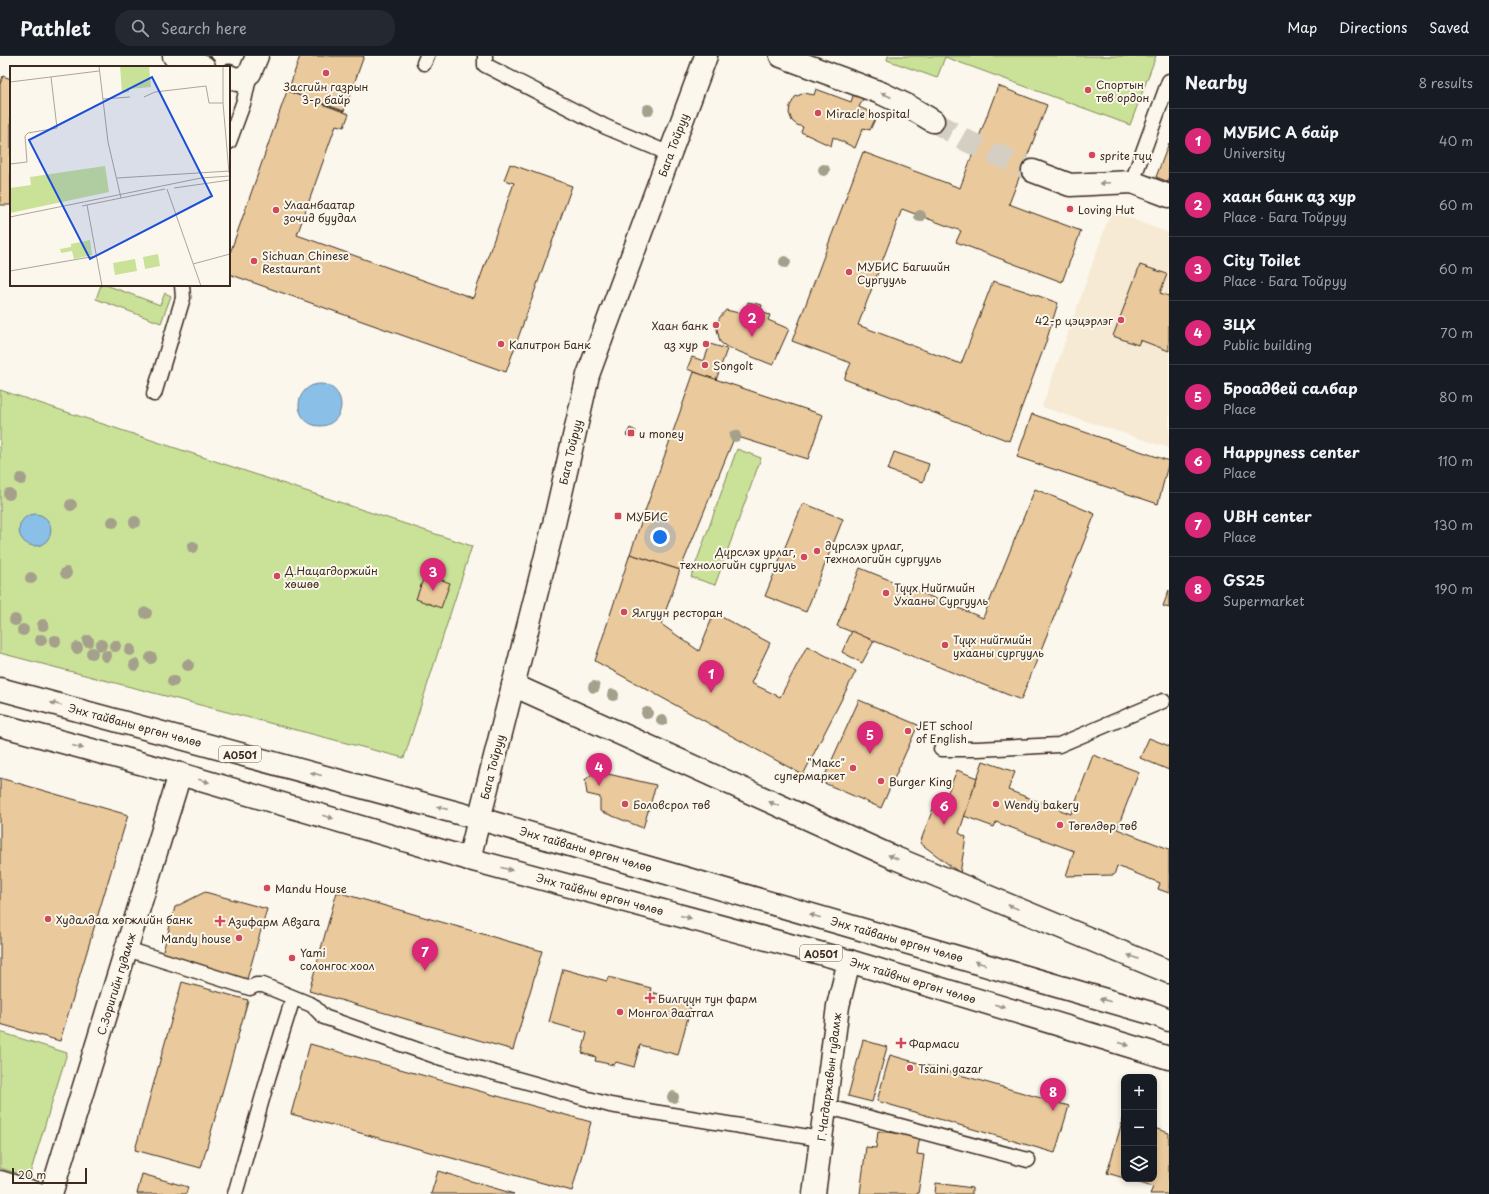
<!DOCTYPE html>
<meta charset="utf-8">
<style>
body{margin:0;font-family:"Playpen Sans",sans-serif;background:#242831;color:#f1f3f6}
.controls{position:absolute;right:12px;bottom:12px;display:grid;overflow:hidden;border-radius:8px;box-shadow:0 2px 6px #0003}
.controls button{width:36px;height:36px;display:grid;place-items:center;padding:0;border:0;border-bottom:1px solid #363941;background:#171b24;color:#f1f3f6;font:20px sans-serif}
.scale{position:absolute;left:12px;bottom:10px;width:75px;box-sizing:border-box;padding-left:4px;border:2px solid #3b2a1e;border-top:0;font-size:11px;line-height:14px;white-space:nowrap;color:#3b2a1e;-webkit-text-stroke:3px #fbf7ec;paint-order:stroke}
.you{position:absolute;left:660px;top:481px;width:14px;height:14px;margin:-10px;border:3px solid #fff;border-radius:50%;background:#1a73e8;box-shadow:0 0 0 6px #1a73e833}
.badge{display:grid;place-items:center;width:26px;height:26px;border-radius:50%;background:#db2777;color:#fff;font-size:13px;font-weight:700}
.pin{position:absolute;translate:-50% -33px;filter:drop-shadow(0 1px 2px #0008)}
.pin::after{content:'';position:absolute;top:21px;width:14px;height:12px;background:inherit;clip-path:polygon(0 0,100% 0,50% 100%)}
.list{margin:0;padding:0;list-style:none}
h2{display:flex;justify-content:space-between;align-items:center;height:52px;margin:0;padding:0 16px;font-size:17px}
h2 small{font-size:13px;font-weight:400;color:#9ea1a6}
.list li{display:grid;grid-template-columns:26px 1fr auto;gap:12px;align-items:center;box-sizing:border-box;height:64px;padding:0 16px;border-top:1px solid #363941}
.list b{display:block;font-size:15px;white-space:nowrap}
.list p{margin:0;font-size:13px;white-space:nowrap;color:#9ea1a6}
.list em{font-size:13px;font-style:normal;color:#9ea1a6}
.icon{flex:none;width:22px;height:22px;fill:none;stroke:currentColor;stroke-width:2;stroke-linecap:round;stroke-linejoin:round}
.map{position:relative;flex:none;width:1169px;height:1138px;overflow:hidden}
header{display:flex;align-items:center;gap:24px;box-sizing:border-box;height:56px;padding:0 20px;background:#171b24;border-bottom:1px solid #363941}
header strong{font-size:19px}
nav{display:flex;gap:22px;margin-inline-start:auto;font-size:14px}
.search{width:280px;height:36px;background:#242831;display:flex;align-items:center;gap:10px;box-sizing:border-box;padding:0 14px;border-radius:16px;color:#9ea1a6;font-size:15px}
main{display:flex}
aside{flex:1;background:#171b24}
.map>svg:first-child{display:block}
.built{fill:#f6ead4}
.green{fill:#cae298;stroke:#82865b}
.water{fill:#8abfe8;stroke:#6a8397}
.building{fill:#eaca9c;stroke:#3b2a1e}
.lines{fill:none;stroke-linecap:round;stroke-linejoin:round}
.street-tunnel{stroke:#d5cec3;stroke-width:22;stroke-dasharray:22 11;stroke-linecap:butt}
.lane-casing{stroke:#3b2a1e;stroke-width:17}
.street-casing{stroke:#3b2a1e;stroke-width:25}
.secondary-casing{stroke:#3b2a1e;stroke-width:25}
.highway-casing{stroke:#3b2a1e;stroke-width:25}
.lane{stroke:#fbf7ec;stroke-width:14}
.street{stroke:#fbf7ec;stroke-width:22}
.secondary{stroke:#fbf7ec;stroke-width:22}
.highway{stroke:#fbf7ec;stroke-width:22}
.tree{fill:#a5a08b}
.oneway{fill:#9b9085}
.poi-dot{fill:#d1495b;stroke:#fbf7ec;stroke-width:1.5}
.labels{text-anchor:middle;dominant-baseline:central;stroke-width:4;stroke-linejoin:round;paint-order:stroke}
.shield{fill:#fbf7ec;stroke:#75685c;stroke-width:1}
.shield-label{font-size:10px;font-weight:bold;fill:#3b2a1e}
.poi-label{font-size:11px;fill:#3b2a1e;stroke:#fbf7ec;text-anchor:start}
.street-label{font-size:11px;fill:#3b2a1e;stroke:#fbf7ec}
.inset-road{fill:none;stroke:#aea59a;stroke-width:1}
.view{fill:#1d4ed8;fill-opacity:0.15;stroke:#1d4ed8;stroke-width:2}
.inset-edge{fill:none;stroke:#3b2a1e;stroke-width:2}
</style>
<header>
<strong>Pathlet</strong>
<div class="search"><svg class="icon" aria-label="search" viewBox="0 0 24 24"><circle cx="10" cy="10" r="6"/><path d="M15 15l6 6"/></svg>Search here</div>
<nav><a>Map</a><a>Directions</a><a>Saved</a></nav>
</header>
<main>
<div class="map">
<svg width="1169" height="1138" viewBox="0 0 1169 1138">
<rect width="100%" height="100%" fill="#fbf7ec"/>
<filter id="ink" filterUnits="userSpaceOnUse"><feTurbulence type="fractalNoise" baseFrequency=".025" numOctaves="2"/><feDisplacementMap in="SourceGraphic" scale="8" xChannelSelector="R" yChannelSelector="G"/><feConvolveMatrix kernelMatrix="1 2 1 2 8 2 1 2 1" color-interpolation-filters="sRGB"/></filter>
<g filter="url(#ink)">
<!-- built -->
<polygon class="built" points="1111,155 1169,177 1169,392 1042,351"/>
<!-- green -->
<g class="green">
<polygon points="888,0 1156,0 1130,69 945,1 937,22 887,4"/>
<polygon points="101,229 106,229 160,249 165,237 171,240 161,267 96,243"/>
<polygon points="0,334 472,490 404,702 0,597"/>
<polygon points="737,393 761,402 715,529 691,521"/>
<polygon points="0,976 67,997 29,1121 0,1112"/>
</g>
<!-- water -->
<g class="water">
<circle cx="320" cy="349" r="21"/>
<circle cx="35" cy="474" r="16"/>
</g>
<!-- building -->
<g class="building">
<polygon points="300,0 364,0 344,55 288,35"/>
<polygon points="3,20 11,23 11,149 0,149 0,28"/>
<polygon points="998,30 1047,49 1009,148 1081,175 1062,226 956,186 961,175 902,153 858,269 961,308 993,225 1025,235 1058,247 1045,289 1009,385 844,323 851,307 792,285 863,96 960,132"/>
<polygon points="816,33 851,46 854,37 864,41 859,51 877,59 870,74 863,72 855,92 833,81 831,90 801,76 803,71 797,69 792,65 789,57 790,50 795,41 804,37 814,39"/>
<polygon points="287,35 349,58 344,71 336,69 297,179 473,242 514,127 504,124 510,108 572,130 506,316 229,218 229,200"/>
<polygon points="1169,87 1169,126 1156,121"/>
<polygon points="1140,209 1167,218 1160,237 1169,240 1169,295 1140,284 1138,289 1113,280"/>
<polygon points="748,246 762,249 760,256 770,259 768,264 789,273 773,309 727,291 720,286 716,269 720,261 726,254 743,258"/>
<polygon points="710,288 727,293 716,324 687,313 692,301 704,305"/>
<polygon points="694,316 823,359 808,403 735,380 680,514 630,498"/>
<polygon points="1032,358 1169,405 1158,448 1017,401"/>
<polygon points="630,372 636,375 633,382 626,379"/>
<polygon points="894,396 929,408 923,426 888,414"/>
<polygon points="1035,433 1095,458 1021,644 837,570 860,512 983,562"/>
<polygon points="803,447 843,463 806,556 765,540"/>
<polygon points="630,498 680,514 661,568 699,595 714,557 770,587 751,627 780,641 807,590 856,615 803,719 595,605"/>
<polygon points="425,518 450,527 441,552 416,543"/>
<polygon points="1169,534 1169,552 1163,550"/>
<polygon points="852,575 874,585 862,607 842,596"/>
<polygon points="859,644 918,669 881,752 822,726"/>
<polygon points="1149,682 1169,690 1169,714 1140,702"/>
<polygon points="1093,699 1139,716 1117,773 1169,793 1169,837 1158,833 1160,827 1117,810 1114,819 1066,820 1074,795 996,766 994,771 964,760 983,705 1015,716 1008,734 1071,758"/>
<polygon points="957,714 977,722 959,777 966,781 960,817 920,787 934,750 939,752 943,740 946,741"/>
<polygon points="595,715 656,729 643,772 600,755 600,741 587,738 585,724"/>
<polygon points="0,722 128,759 60,985 0,968"/>
<polygon points="205,836 267,853 247,923 162,899 175,851"/>
<polygon points="337,836 542,895 513,994 309,935"/>
<polygon points="563,913 607,925 608,921 651,932 650,936 692,946 678,999 640,989 634,1011 616,1006 614,1009 595,1005 596,1001 582,997 587,977 549,966"/>
<polygon points="182,926 248,944 201,1112 135,1094"/>
<polygon points="863,984 887,991 872,1046 848,1040"/>
<polygon points="310,988 591,1066 572,1135 291,1058"/>
<polygon points="890,999 1069,1050 1055,1097 877,1045"/>
<polygon points="1123,1063 1124,1064 1124,1122 1107,1117"/>
<polygon points="1154,1072 1169,1077 1169,1138 1150,1138 1153,1131 1126,1123 1154,1123"/>
<polygon points="878,1075 920,1080 917,1098 924,1099 918,1138 860,1138 866,1091 876,1092"/>
<polygon points="438,1115 514,1138 431,1138"/>
<polygon points="142,1118 188,1131 186,1138 137,1138"/>
<polygon points="936,1127 972,1132 972,1138 935,1138"/>
</g>
<g class="lines">
<!-- street-tunnel -->
<polyline class="street-tunnel" points="933,65 969,86 1033,115"/>
<!-- lane casing -->
<g class="lane-casing">
<g id="lane">
<polyline points="485,0 485,9 606,71 670,98"/>
<polyline points="424,7 427,0"/>
<polyline points="229,86 244,45 250,17"/>
<polyline points="1132,126 1169,25"/>
<polyline points="154,338 183,242 182,229"/>
<polyline points="941,693 978,693 1059,689 1163,645"/>
<polyline points="127,893 250,932 256,929 263,929 312,949 324,961 438,1001 610,1049 821,1083"/>
<polyline points="825,1050 1028,1104"/>
<polyline points="235,1138 268,1022 293,942"/>
</g>
</g>
<!-- street casing -->
<g class="street-casing">
<g id="street">
<polyline points="174,0 204,11"/>
<polyline points="781,0 881,37 908,50 933,65"/>
<polyline points="229,20 238,24 250,17 257,0"/>
<polyline points="1033,115 1070,129 1132,126 1169,140"/>
<polyline points="513,629 895,802 1169,916"/>
</g>
</g>
<!-- secondary casing -->
<g class="secondary-casing">
<g id="secondary">
<polyline points="469,803 554,468 588,319 706,0"/>
<polyline points="0,1126 39,1138"/>
<polyline points="51,1138 180,718"/>
<polyline points="814,1138 838,950 849,905"/>
</g>
</g>
<!-- highway casing -->
<g class="highway-casing">
<g id="highway">
<polyline points="0,633 480,763 1154,958 1169,964"/>
<polyline points="0,669 180,718 469,803 849,905 1169,1002"/>
</g>
</g>
<!-- lane -->
<use href="#lane" class="lane"/>
<!-- street -->
<use href="#street" class="street"/>
<!-- secondary -->
<use href="#secondary" class="secondary"/>
<!-- highway -->
<use href="#highway" class="highway"/>
</g>
<!-- trees -->
<g class="tree">
<circle cx="648" cy="54" r="6"/>
<circle cx="824" cy="114" r="6"/>
<circle cx="920" cy="160" r="6"/>
<circle cx="785" cy="206" r="6"/>
<circle cx="735" cy="380" r="6"/>
<circle cx="21" cy="423" r="6"/>
<circle cx="9" cy="438" r="6"/>
<circle cx="71" cy="449" r="6"/>
<circle cx="113" cy="466" r="6"/>
<circle cx="135" cy="466" r="6"/>
<circle cx="193" cy="491" r="6"/>
<circle cx="66" cy="517" r="6"/>
<circle cx="31" cy="522" r="6"/>
<circle cx="146" cy="557" r="6"/>
<circle cx="15" cy="564" r="6"/>
<circle cx="43" cy="569" r="6"/>
<circle cx="23" cy="574" r="6"/>
<circle cx="41" cy="584" r="6"/>
<circle cx="55" cy="585" r="6"/>
<circle cx="88" cy="585" r="6"/>
<circle cx="101" cy="589" r="6"/>
<circle cx="115" cy="590" r="6"/>
<circle cx="77" cy="592" r="6"/>
<circle cx="130" cy="594" r="6"/>
<circle cx="92" cy="597" r="6"/>
<circle cx="106" cy="600" r="6"/>
<circle cx="151" cy="602" r="6"/>
<circle cx="135" cy="609" r="6"/>
<circle cx="188" cy="609" r="6"/>
<circle cx="173" cy="625" r="6"/>
<circle cx="594" cy="631" r="6"/>
<circle cx="613" cy="639" r="6"/>
<circle cx="647" cy="657" r="6"/>
<circle cx="662" cy="664" r="6"/>
<circle cx="673" cy="1041" r="6"/>
</g>
<!-- one-way arrows -->
<defs><path id="oneway-solid" d="M-6-.8H1V-3.2L6.5 0L1 3.2V.8H-6Z"/></defs>
<g class="oneway">
<use href="#oneway-solid" transform="translate(886 39) rotate(-155)"/>
<use href="#oneway-solid" transform="translate(1105 127) rotate(178)"/>
<use href="#oneway-solid" transform="translate(56 648) rotate(-165)"/>
<use href="#oneway-solid" transform="translate(78 691) rotate(15)"/>
<use href="#oneway-solid" transform="translate(316 718) rotate(-165)"/>
<use href="#oneway-solid" transform="translate(204 725) rotate(16)"/>
<use href="#oneway-solid" transform="translate(774 748) rotate(-156)"/>
<use href="#oneway-solid" transform="translate(442 752) rotate(-165)"/>
<use href="#oneway-solid" transform="translate(328 761) rotate(16)"/>
<use href="#oneway-solid" transform="translate(893 801) rotate(-156)"/>
<use href="#oneway-solid" transform="translate(507 813) rotate(15)"/>
<use href="#oneway-solid" transform="translate(1013 851) rotate(-157)"/>
<use href="#oneway-solid" transform="translate(815 860) rotate(-164)"/>
<use href="#oneway-solid" transform="translate(686 861) rotate(15)"/>
<use href="#oneway-solid" transform="translate(1133 901) rotate(-157)"/>
<use href="#oneway-solid" transform="translate(980 907) rotate(-164)"/>
<use href="#oneway-solid" transform="translate(1105 944) rotate(-164)"/>
<use href="#oneway-solid" transform="translate(1000 950) rotate(17)"/>
<use href="#oneway-solid" transform="translate(1124 988) rotate(17)"/>
</g>
</g>
<!-- markers -->
<g class="poi-dot">
<circle cx="326" cy="17" r="4"/>
<circle cx="1088" cy="34" r="4"/>
<circle cx="818" cy="57" r="4"/>
<circle cx="1092" cy="99" r="4"/>
<circle cx="1070" cy="153" r="4"/>
<circle cx="276" cy="154" r="4"/>
<circle cx="254" cy="205" r="4"/>
<circle cx="849" cy="216" r="4"/>
<circle cx="1121" cy="264" r="4"/>
<circle cx="716" cy="269" r="4"/>
<circle cx="501" cy="288" r="4"/>
<circle cx="706" cy="288" r="4"/>
<circle cx="705" cy="309" r="4"/>
<rect x="627" y="373" width="8" height="8" rx="2"/>
<rect x="614" y="456" width="8" height="8" rx="2"/>
<circle cx="817" cy="495" r="4"/>
<circle cx="804" cy="501" r="4"/>
<circle cx="277" cy="520" r="4"/>
<circle cx="886" cy="537" r="4"/>
<circle cx="624" cy="556" r="4"/>
<circle cx="945" cy="589" r="4"/>
<circle cx="908" cy="675" r="4"/>
<circle cx="853" cy="712" r="4"/>
<circle cx="881" cy="725" r="4"/>
<circle cx="625" cy="748" r="4"/>
<circle cx="996" cy="748" r="4"/>
<circle cx="1060" cy="769" r="4"/>
<circle cx="267" cy="832" r="4"/>
<circle cx="48" cy="863" r="4"/>
<path d="M218 859h4v4h4v4h-4v4h-4v-4h-4v-4h4z"/>
<circle cx="239" cy="882" r="4"/>
<circle cx="292" cy="902" r="4"/>
<path d="M648 936h4v4h4v4h-4v4h-4v-4h-4v-4h4z"/>
<circle cx="620" cy="956" r="4"/>
<path d="M899 981h4v4h4v4h-4v4h-4v-4h-4v-4h4z"/>
<circle cx="910" cy="1012" r="4"/>
</g>
<g class="labels">
<!-- shield labels -->
<g class="shield">
<rect x="219" y="690" width="42" height="16" rx="3"/>
<rect x="800" y="889" width="42" height="16" rx="3"/>
</g>
<g class="shield-label">
<text x="240" y="698">A0501</text>
<text x="821" y="897">A0501</text>
</g>
<!-- poi labels -->
<g class="poi-label">
<text x="1096" y="28">Спортын<tspan x="1096" dy="13">төв ордон</tspan></text>
<text x="326" y="30" text-anchor="middle">Засгийн газрын<tspan x="326" dy="13">3-р байр</tspan></text>
<text x="826" y="57">Miracle hospital</text>
<text x="1100" y="99">sprite түц</text>
<text x="284" y="148">Улаанбаатар<tspan x="284" dy="13">зочид буудал</tspan></text>
<text x="1078" y="153">Loving Hut</text>
<text x="262" y="199">Sichuan Chinese<tspan x="262" dy="13">Restaurant</tspan></text>
<text x="857" y="210">МУБИС Багшийн<tspan x="857" dy="13">Сургууль</tspan></text>
<text x="1113" y="264" text-anchor="end">42-р цэцэрлэг</text>
<text x="708" y="269" text-anchor="end">Хаан банк</text>
<text x="509" y="288">Капитрон Банк</text>
<text x="698" y="288" text-anchor="end">аз хур</text>
<text x="713" y="309">Songolt</text>
<text x="639" y="377">u money</text>
<text x="626" y="460">МУБИС</text>
<text x="825" y="489">дүрслэх урлаг,<tspan x="825" dy="13">технологийн сургууль</tspan></text>
<text x="796" y="495" text-anchor="end">Дүрслэх урлаг,<tspan x="796" dy="13">технологийн сургууль</tspan></text>
<text x="285" y="514">Д.Нацагдоржийн<tspan x="285" dy="13">хөшөө</tspan></text>
<text x="894" y="531">Түүх Нийгмийн<tspan x="894" dy="13">Ухааны Сургууль</tspan></text>
<text x="632" y="556">Ялгуун ресторан</text>
<text x="953" y="583">Түүх нийгмийн<tspan x="953" dy="13">ухааны сургууль</tspan></text>
<text x="916" y="669">JET school<tspan x="916" dy="13">of English</tspan></text>
<text x="845" y="706" text-anchor="end">"Макс"<tspan x="845" dy="13">супермаркет</tspan></text>
<text x="889" y="725">Burger King</text>
<text x="633" y="748">Боловсрол төв</text>
<text x="1004" y="748">Wendy bakery</text>
<text x="1068" y="769">Төгөлдөр төв</text>
<text x="275" y="832">Mandu House</text>
<text x="56" y="863">Худалдаа хөгжлийн банк</text>
<text x="228" y="865">Азифарм Авзага</text>
<text x="231" y="882" text-anchor="end">Mandy house</text>
<text x="300" y="896">Yami<tspan x="300" dy="13">солонгос хоол</tspan></text>
<text x="658" y="942">Билгүүн тун фарм</text>
<text x="628" y="956">Монгол даатгал</text>
<text x="909" y="987">Фармаси</text>
<text x="918" y="1012">Tsaini gazar</text>
</g>
<!-- street labels -->
<g class="street-label">
<text transform="translate(673 89) rotate(-70)">Бага Тойруу</text>
<text transform="translate(570 396) rotate(-77)">Бага Тойруу</text>
<text transform="translate(135 669) rotate(15)">Энх тайваны өргөн чөлөө</text>
<text transform="translate(492 711) rotate(-76)">Бага Тойруу</text>
<text transform="translate(586 793) rotate(16)">Энх тайваны өргөн чөлөө</text>
<text transform="translate(600 838) rotate(15)">Энх тайвны өргөн чөлөө</text>
<text transform="translate(897 883) rotate(16)">Энх тайваны өргөн чөлөө</text>
<text transform="translate(913 924) rotate(17)">Энх тайвны өргөн чөлөө</text>
<text transform="translate(116 928) rotate(-73)">С.Зоригийн гудамж</text>
<text transform="translate(829 1021) rotate(-83)">Г.Чагдаржавын гудамж</text>
</g>
</g>
<!-- overview -->
<g transform="translate(10 10)">
<rect width="220" height="220" fill="#fbf7ec"/>
<path d="M 110,0 L 139,0 L 141,21 L 119,23 L 119,26 L 112,27 ZM 95,100 L 99,126 L 0,147 L 0,122 L 21,119 L 20,111 ZM 80,174 L 82,189 L 64,193 L 62,185 L 51,187 L 50,183 L 61,181 L 61,178 ZM 148,188 L 150,200 L 135,203 L 133,191 ZM 125,193 L 127,205 L 105,209 L 103,197 Z" fill="#cae298"/>
<path class="inset-road" d="M 89,0 L 98,76 L 111,132M 213,0 L 213,37 L 219,107M 0,16 L 89,5M 134,31 L 145,26 L 196,20 L 199,37 L 213,37M 93,33 L 120,31M 0,98 L 17,96 L 15,70 L 18,67 L 47,62 L 41,11M 107,112 L 220,105M 164,122 L 220,114M 157,123 L 191,220M 77,139 L 92,220M 72,140 L 155,123M 0,151 L 191,112 L 220,110M 183,198 L 220,188M 0,205 L 86,190"/>
<path class="view" d="M 142,11 L 202,130 L 80,193 L 19,74 Z"/>
<rect width="220" height="220" class="inset-edge"/>
</g>
</svg>
<div class="controls">
<button>+</button>
<button>−</button>
<button><svg class="icon" aria-label="layers" viewBox="0 0 24 24"><path d="M12 4l9 5-9 5-9-5zM3 14l9 5 9-5"/></svg></button>
</div>
<div class="scale">20 m</div>
<div class="you"></div>
<div class="pin badge" style="left:711px;top:637px">1</div>
<div class="pin badge" style="left:752px;top:281px">2</div>
<div class="pin badge" style="left:433px;top:535px">3</div>
<div class="pin badge" style="left:599px;top:730px">4</div>
<div class="pin badge" style="left:870px;top:698px">5</div>
<div class="pin badge" style="left:944px;top:769px">6</div>
<div class="pin badge" style="left:425px;top:915px">7</div>
<div class="pin badge" style="left:1053px;top:1055px">8</div>
</div>
<aside>
<h2>Nearby<small>8 results</small></h2>
<ul class="list">
<li><span class="badge">1</span><div><b>МУБИС А байр</b><p>University</p></div><em>40 m</em></li>
<li><span class="badge">2</span><div><b>хаан банк аз хур</b><p>Place · Бага Тойруу</p></div><em>60 m</em></li>
<li><span class="badge">3</span><div><b>City Toilet</b><p>Place · Бага Тойруу</p></div><em>60 m</em></li>
<li><span class="badge">4</span><div><b>ЗЦХ</b><p>Public building</p></div><em>70 m</em></li>
<li><span class="badge">5</span><div><b>Броадвей салбар</b><p>Place</p></div><em>80 m</em></li>
<li><span class="badge">6</span><div><b>Happyness center</b><p>Place</p></div><em>110 m</em></li>
<li><span class="badge">7</span><div><b>UBH center</b><p>Place</p></div><em>130 m</em></li>
<li><span class="badge">8</span><div><b>GS25</b><p>Supermarket</p></div><em>190 m</em></li>
</ul>
</aside>
</main>
